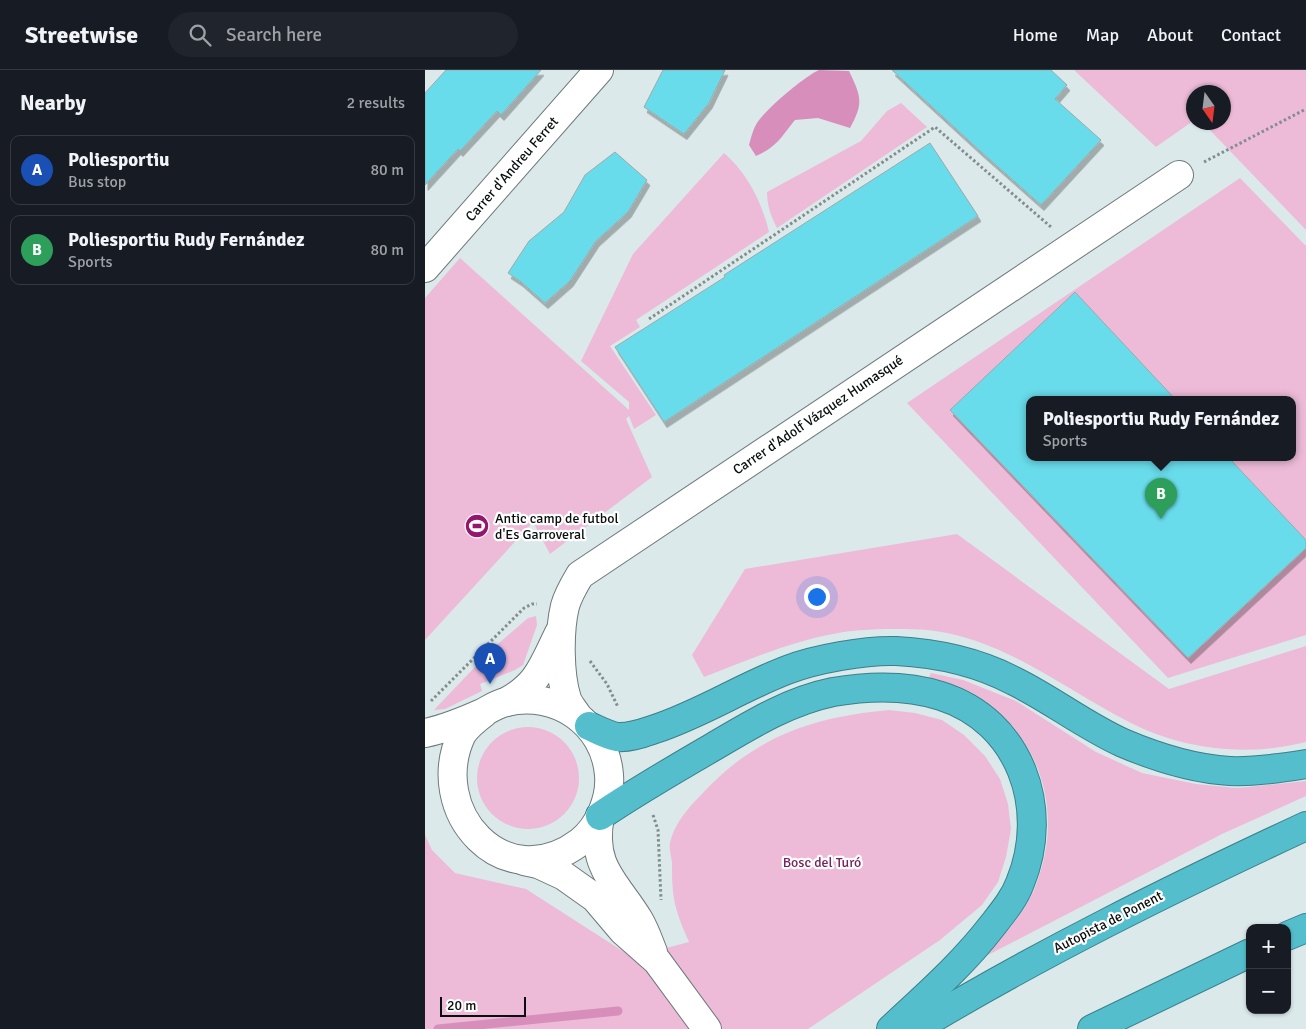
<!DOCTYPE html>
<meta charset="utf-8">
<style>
body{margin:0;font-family:Signika,sans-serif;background:#20242c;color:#f1f3f6}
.controls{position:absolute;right:15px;bottom:15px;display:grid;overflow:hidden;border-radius:10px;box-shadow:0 1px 4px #0004}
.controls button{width:45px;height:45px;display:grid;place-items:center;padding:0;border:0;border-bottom:1px solid #363941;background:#171b24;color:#f1f3f6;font:25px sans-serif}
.compass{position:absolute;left:761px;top:15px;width:45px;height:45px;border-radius:50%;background:#171b24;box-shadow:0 1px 4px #0004;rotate:166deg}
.scale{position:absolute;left:15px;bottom:12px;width:86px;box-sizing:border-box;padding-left:5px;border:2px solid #090e0e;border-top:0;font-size:14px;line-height:18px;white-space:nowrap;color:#090e0e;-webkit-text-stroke:4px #fff;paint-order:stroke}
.you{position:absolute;left:391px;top:526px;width:18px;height:18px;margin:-12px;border:4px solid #fff;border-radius:50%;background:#1a73e8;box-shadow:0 0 0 8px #1a73e833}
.badge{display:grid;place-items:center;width:32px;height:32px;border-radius:50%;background:#0b8043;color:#fff;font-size:16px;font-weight:700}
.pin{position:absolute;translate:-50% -41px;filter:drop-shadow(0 1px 2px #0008)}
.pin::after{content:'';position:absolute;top:26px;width:18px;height:15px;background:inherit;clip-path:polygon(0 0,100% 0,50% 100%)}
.popup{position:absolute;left:601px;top:326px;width:270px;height:65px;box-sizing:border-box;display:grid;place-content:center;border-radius:10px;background:#171b24;filter:drop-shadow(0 1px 4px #0005);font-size:16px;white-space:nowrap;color:#9ea1a6}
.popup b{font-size:19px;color:#f1f3f6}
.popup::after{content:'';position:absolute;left:50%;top:100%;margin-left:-10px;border:10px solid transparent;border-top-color:#171b24}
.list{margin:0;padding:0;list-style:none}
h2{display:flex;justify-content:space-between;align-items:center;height:65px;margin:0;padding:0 20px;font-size:21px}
h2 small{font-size:16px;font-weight:400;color:#9ea1a6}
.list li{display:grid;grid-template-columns:32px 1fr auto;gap:15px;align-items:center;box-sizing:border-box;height:70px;margin:0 10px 10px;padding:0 10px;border:1px solid #363941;border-radius:10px}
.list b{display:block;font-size:19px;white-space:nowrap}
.list p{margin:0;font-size:16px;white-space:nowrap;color:#9ea1a6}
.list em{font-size:16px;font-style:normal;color:#9ea1a6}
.icon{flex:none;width:28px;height:28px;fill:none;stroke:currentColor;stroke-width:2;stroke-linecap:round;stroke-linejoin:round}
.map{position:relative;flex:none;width:881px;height:959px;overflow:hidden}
header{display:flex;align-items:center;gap:30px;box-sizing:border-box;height:70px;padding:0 25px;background:#171b24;border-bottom:1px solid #363941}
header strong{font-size:24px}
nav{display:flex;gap:28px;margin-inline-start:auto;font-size:18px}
.search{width:350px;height:45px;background:#20242c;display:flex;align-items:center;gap:12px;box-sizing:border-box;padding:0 18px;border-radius:28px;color:#9ea1a6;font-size:19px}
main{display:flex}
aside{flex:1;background:#171b24}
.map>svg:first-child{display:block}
.green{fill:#edbbd8;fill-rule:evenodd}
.water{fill:#d88ebb}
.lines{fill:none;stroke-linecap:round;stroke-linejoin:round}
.stream{stroke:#d88ebb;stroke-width:9}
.building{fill:#69dceb;stroke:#9da9ab;filter:url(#shadow)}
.minor-casing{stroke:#6d797a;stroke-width:30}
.tertiary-casing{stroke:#6d797a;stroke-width:30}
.motorway-casing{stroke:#3a808a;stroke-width:30}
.path{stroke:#838d8d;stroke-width:3;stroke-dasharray:2.5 2.5;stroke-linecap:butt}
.minor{stroke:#fff;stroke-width:28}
.tertiary{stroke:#fff;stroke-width:28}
.motorway{stroke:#54becc;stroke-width:28}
.labels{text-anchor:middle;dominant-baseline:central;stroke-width:4.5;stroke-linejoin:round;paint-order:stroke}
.street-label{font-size:14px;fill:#090e0e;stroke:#fff}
.poi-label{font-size:14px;fill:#090e0e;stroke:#fff;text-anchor:start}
.park-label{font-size:14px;fill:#77225c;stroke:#fff}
</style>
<header>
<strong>Streetwise</strong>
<div class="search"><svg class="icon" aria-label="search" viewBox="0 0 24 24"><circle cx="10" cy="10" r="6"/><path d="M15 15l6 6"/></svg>Search here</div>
<nav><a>Home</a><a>Map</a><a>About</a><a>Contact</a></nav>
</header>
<main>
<aside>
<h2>Nearby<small>2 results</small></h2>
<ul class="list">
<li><span class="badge" style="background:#1a4fb4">A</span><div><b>Poliesportiu</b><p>Bus stop</p></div><em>80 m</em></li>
<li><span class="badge" style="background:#2e9e5b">B</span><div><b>Poliesportiu Rudy Fernández</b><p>Sports</p></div><em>80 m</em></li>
</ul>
</aside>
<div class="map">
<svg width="881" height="959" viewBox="0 0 881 959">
<defs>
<filter id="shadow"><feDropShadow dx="3" dy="5.5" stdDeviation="0" flood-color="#0004"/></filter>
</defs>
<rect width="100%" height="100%" fill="#dbe9ea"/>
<!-- green -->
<g class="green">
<polygon points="649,0 881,0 881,160 778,53 798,52 798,22 768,22 768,51 731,77"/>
<path d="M 476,33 L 502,57 L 352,158 C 346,147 342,135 342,122 L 436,71 L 462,41 Z"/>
<path d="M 299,83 C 322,103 337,132 344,162 L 211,250 L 215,257 L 185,276 L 231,345 L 209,359 L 204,346 L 201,349 L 227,407 L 125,484 L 108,452 L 0,570 L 0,228 L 35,188 L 204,340 L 204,332 L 156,291 L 208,184 Z"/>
<path d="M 815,108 L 881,176 L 881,565 L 743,608 L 482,333 ZM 605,330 L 867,330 L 867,388 L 605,388 Z"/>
<path d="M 532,464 L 744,619 L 881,576 L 881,672 C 823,687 757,680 704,652 C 641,620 582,571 510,561 C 501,559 490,560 480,559 C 457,559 432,559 408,564 C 364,572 321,591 279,607 L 267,585 L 320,499 Z"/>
<polygon points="111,546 112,555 98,595 90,600 55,614 57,621 20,639 9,640 67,579 103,548"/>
<path d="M 506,603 L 538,610 L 591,631 L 671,682 L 717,703 L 771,714 L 812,718 L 881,711 L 881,726 L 797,764 L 563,885 L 561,884 C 579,865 596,847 607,824 C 611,818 612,810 615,803 C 638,732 610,657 544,621 C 532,615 517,611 504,607 Z"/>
<path d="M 464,640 L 490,643 L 517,650 L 539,665 L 560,686 L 575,709 L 583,734 L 586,759 L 581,787 L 573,812 L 557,835 L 515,870 L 383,959 L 0,959 L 0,765 L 7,780 L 30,803 L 101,819 L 207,887 L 264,872 C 257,856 250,840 248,822 C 247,812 247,802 247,792 C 246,786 244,778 245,773 C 249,754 263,738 276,725 C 329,667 387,647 464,640 Z"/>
<circle cx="103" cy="708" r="51"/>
</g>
<!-- water -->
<path class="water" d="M 394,0 L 424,1 C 436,26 439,33 425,58 L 393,48 L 370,50 C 356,67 352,77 331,86 L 324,75 C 326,68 328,59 332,53 C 341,39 380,6 394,0 Z"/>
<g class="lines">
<!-- stream -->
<polyline class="stream" points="13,959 193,941"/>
</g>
<!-- building -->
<g class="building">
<polygon points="21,0 116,0 76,45 72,41 35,81 33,79 0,115 0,23"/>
<polygon points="238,0 300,0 284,33 259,64 219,37"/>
<polygon points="467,0 626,0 642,15 630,29 676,70 616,135 554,80"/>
<polygon points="505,73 553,146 239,352 190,277 300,207 299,205"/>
<polygon points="190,82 222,110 203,142 171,171 145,211 120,233 95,211 83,203 104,171 139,142 160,105"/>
<polygon points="650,222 751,330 605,330 605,388 804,388 881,470 881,478 763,588 525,340"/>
</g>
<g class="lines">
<!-- minor casing -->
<g class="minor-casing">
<g id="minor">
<polyline points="0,198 174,0"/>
<path d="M 81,632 C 114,614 118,595 134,563"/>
<path d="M 152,645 C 149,640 144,635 142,629 C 134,604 134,561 140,536 C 143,525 149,515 155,505 L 754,105"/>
</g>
</g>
<!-- tertiary casing -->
<g class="tertiary-casing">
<g id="tertiary">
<path d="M 0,663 C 20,659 39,651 57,643 C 65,639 72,634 81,632 C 131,620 180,653 184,705 C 186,729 174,757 155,772 C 79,829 0,741 37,664 C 43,655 51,649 59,643"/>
<path d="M 175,746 C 165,797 191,812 214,850 C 220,860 224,872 228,882"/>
<polyline points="99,791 113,794 139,806 170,828 198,861 232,891 282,959"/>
</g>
</g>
<!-- motorway casing -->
<g class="motorway-casing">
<g id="motorway">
<path d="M 164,656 C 173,660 182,665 192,667 C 205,668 218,663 230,659 C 276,644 317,617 362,600 C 390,589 441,580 471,581 C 510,583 553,592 589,611 C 626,629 660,656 698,673 C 731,687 769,699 805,701 C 830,702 856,698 881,694"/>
<path d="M 175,746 C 212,721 250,699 288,677 C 327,654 364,631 408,622 C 443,616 482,615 516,626 C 595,651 626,738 595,813 C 589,829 578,842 567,856 C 537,895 501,926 466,959"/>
<polyline points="862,866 881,858"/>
<path d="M 490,959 C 616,883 748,818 881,756"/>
<polyline points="667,959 825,883"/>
</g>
</g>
<!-- path -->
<g class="path">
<polyline points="779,92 881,39"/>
<polyline points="224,249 510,57 626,157"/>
<polyline points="165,591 182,614 193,637"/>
<polyline points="6,631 99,538 107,534 112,534"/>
<polyline points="228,745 233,760 236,830"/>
</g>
<!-- minor -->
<use href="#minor" class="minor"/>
<!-- tertiary -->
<use href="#tertiary" class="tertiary"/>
<!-- motorway -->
<use href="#motorway" class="motorway"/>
</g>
<!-- icons -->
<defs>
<g id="stadium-disc" transform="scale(1.25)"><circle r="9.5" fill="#941670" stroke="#fff"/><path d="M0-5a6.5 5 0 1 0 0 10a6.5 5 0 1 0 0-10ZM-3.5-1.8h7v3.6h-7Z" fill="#fff"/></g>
</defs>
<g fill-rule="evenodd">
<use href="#stadium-disc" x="52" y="456"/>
</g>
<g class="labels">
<!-- street labels -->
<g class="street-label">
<text transform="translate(87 99) rotate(-49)">Carrer d'Andreu Ferret</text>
<text transform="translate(393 345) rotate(-34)">Carrer d'Adolf Vázquez Humasqué</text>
<text transform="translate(683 852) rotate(-27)">Autopista de Ponent</text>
</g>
<!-- poi labels -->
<g class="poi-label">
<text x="70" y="448">Antic camp de futbol<tspan x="70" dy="16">d'Es Garroveral</tspan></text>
</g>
<!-- park labels -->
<g class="park-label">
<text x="397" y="792">Bosc del Turó</text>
</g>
</g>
</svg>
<div class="controls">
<button>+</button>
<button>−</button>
</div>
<svg class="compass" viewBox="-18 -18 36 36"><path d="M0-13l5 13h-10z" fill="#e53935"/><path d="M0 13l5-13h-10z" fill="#9ea1a6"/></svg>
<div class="scale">20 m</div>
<div class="you"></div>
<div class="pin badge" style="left:65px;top:614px;background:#1a4fb4">A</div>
<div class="pin badge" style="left:736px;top:449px;background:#2e9e5b">B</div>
<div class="popup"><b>Poliesportiu Rudy Fernández</b>Sports</div>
</div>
</main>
